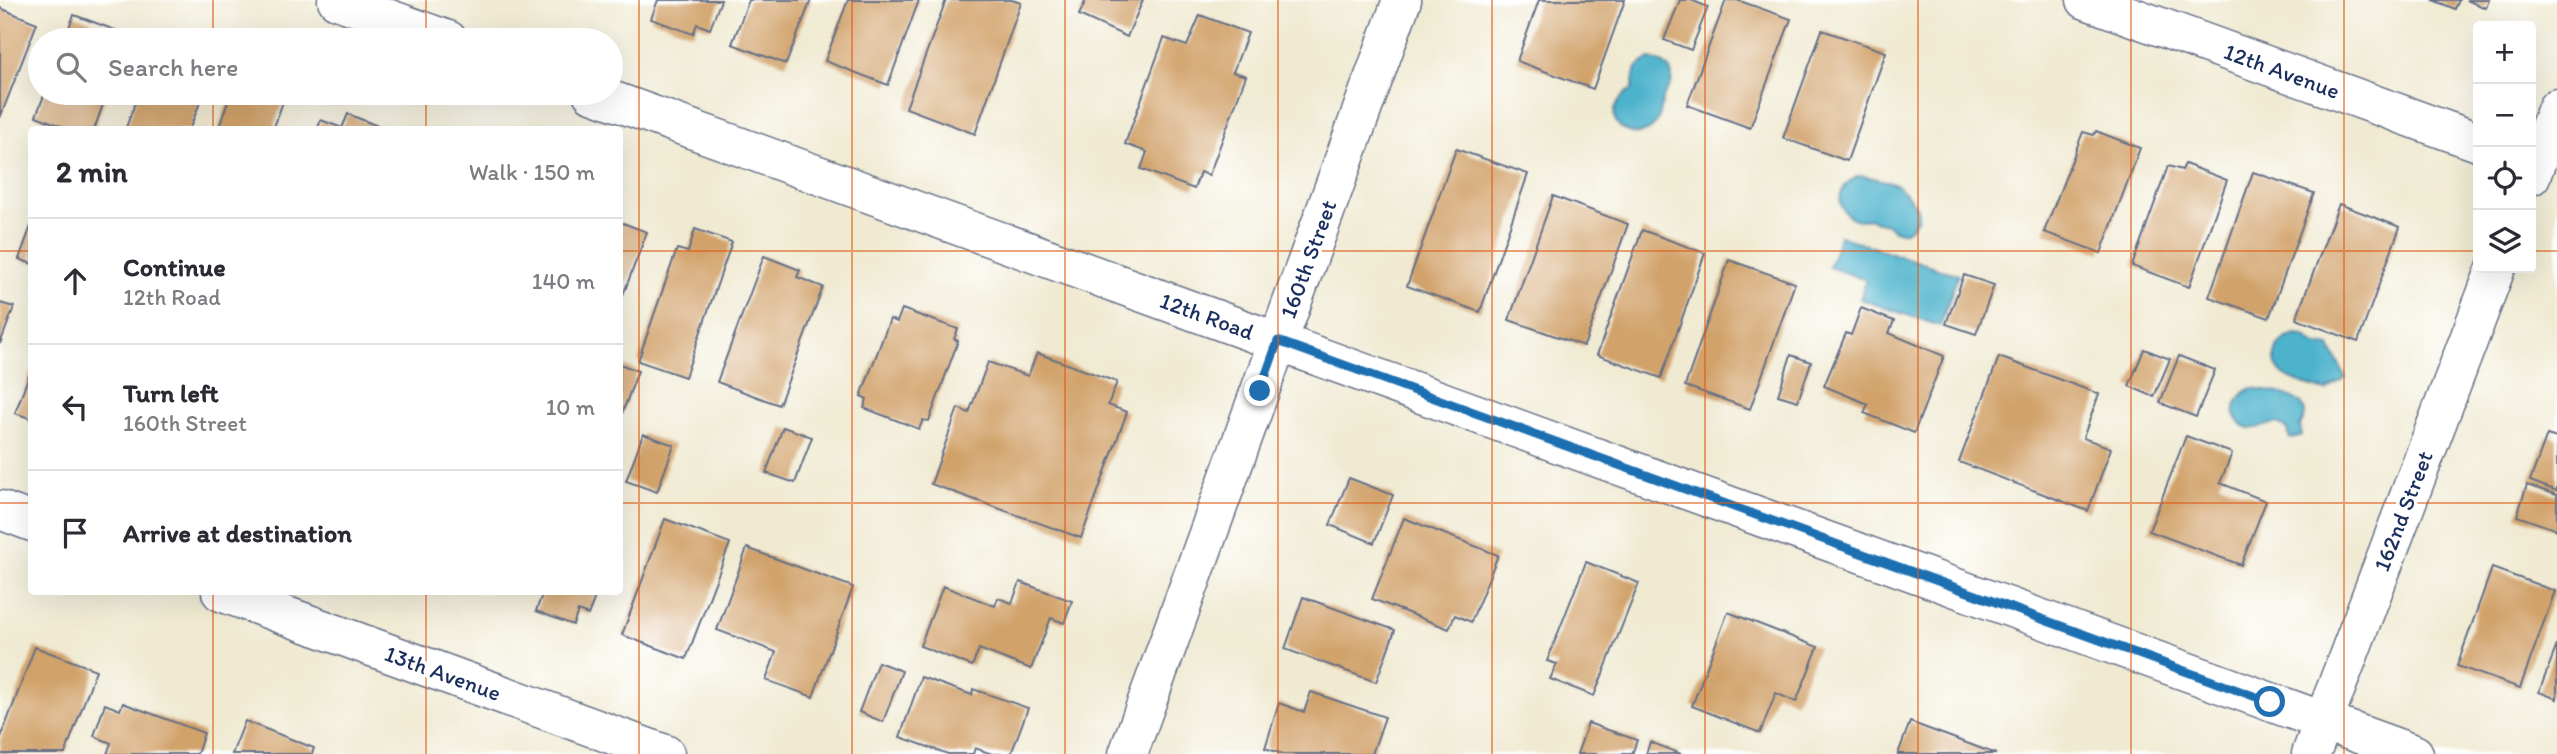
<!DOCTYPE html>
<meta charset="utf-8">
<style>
body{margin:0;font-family:Itim,sans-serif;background:#f2f2f3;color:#2b2b33}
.controls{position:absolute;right:21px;top:21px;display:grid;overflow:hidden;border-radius:7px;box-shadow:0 7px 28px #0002}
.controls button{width:63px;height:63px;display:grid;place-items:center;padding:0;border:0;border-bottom:2px solid #e1e1e2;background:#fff;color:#2b2b33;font:35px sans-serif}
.stop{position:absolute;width:21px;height:21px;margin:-16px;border:5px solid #1f6fb2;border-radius:50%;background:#fff}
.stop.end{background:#1f6fb2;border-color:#fff;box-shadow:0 2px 7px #0008}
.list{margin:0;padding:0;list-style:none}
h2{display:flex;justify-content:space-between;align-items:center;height:91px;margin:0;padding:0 28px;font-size:30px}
h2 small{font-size:23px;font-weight:400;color:#7c7c81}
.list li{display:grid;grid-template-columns:46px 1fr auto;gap:21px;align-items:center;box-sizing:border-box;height:126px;padding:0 28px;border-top:2px solid #e1e1e2}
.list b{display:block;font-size:26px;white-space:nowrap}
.list p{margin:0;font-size:23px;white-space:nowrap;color:#7c7c81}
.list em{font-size:23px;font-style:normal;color:#7c7c81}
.icon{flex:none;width:38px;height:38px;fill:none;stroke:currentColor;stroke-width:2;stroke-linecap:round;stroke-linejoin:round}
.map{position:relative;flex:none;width:2557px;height:754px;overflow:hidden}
.search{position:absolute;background:#fff;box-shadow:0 7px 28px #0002;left:28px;top:28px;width:595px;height:77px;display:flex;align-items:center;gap:18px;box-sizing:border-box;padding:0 24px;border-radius:38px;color:#7c7c81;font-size:26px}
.panel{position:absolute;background:#fff;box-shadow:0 7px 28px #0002;left:28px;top:126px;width:595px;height:469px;border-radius:7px}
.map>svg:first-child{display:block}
.water{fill:#4db3cc;stroke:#347195;stroke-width:2}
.building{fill:#d1a26b}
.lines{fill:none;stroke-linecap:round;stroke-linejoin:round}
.minor-casing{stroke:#667087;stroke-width:41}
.tertiary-casing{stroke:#667087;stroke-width:41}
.minor{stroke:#fff;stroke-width:38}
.tertiary{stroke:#fff;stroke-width:38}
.route{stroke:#1f6fb2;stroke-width:9}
.grid{fill:none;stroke:#de5710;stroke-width:2;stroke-opacity:0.55}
.labels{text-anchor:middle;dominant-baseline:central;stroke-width:7;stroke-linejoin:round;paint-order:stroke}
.street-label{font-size:23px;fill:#1b2f5e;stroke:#fff}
</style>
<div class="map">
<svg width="2557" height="754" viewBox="0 0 2557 754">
<rect width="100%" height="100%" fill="#fff"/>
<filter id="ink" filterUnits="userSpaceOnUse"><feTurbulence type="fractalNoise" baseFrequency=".0143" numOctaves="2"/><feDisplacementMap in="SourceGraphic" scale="14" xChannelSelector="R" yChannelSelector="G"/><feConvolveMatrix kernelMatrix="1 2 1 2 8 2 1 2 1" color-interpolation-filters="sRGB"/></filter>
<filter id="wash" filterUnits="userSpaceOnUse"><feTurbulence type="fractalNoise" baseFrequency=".00686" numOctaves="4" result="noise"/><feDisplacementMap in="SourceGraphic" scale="28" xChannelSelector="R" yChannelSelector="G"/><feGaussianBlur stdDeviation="1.57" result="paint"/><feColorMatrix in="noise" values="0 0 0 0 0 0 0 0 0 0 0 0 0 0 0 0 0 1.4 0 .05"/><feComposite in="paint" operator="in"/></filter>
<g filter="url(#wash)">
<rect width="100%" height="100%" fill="#f0ead2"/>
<!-- water -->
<g class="water">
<path d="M 1650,59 C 1662,61 1676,69 1671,84 C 1669,89 1665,93 1663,98 C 1661,105 1661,113 1658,119 C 1653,132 1637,137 1626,131 C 1605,119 1616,97 1633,89 C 1633,74 1634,65 1650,59 Z"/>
<path d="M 1859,176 C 1865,176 1892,182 1896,184 C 1899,186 1917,205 1917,208 C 1921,221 1909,235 1895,230 C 1891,229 1889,225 1886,224 C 1879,222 1876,223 1870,218 C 1846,228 1823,193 1859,176 Z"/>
<polygon points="1840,236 1958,275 1940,326 1860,299 1866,280 1829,267"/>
<path d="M 2293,335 L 2305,336 L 2313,344 L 2330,347 L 2346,378 L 2326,391 C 2308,385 2272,380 2275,355 C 2277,343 2284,339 2293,335 Z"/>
<path d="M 2252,388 C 2273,391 2320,397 2300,426 L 2302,435 L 2290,439 L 2287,429 L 2277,423 C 2268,424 2259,430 2250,428 C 2225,422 2234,396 2252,388 Z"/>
</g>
<g id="blocks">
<!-- building -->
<g class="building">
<polygon points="658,0 721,0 710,29 697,24 693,34 651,19"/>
<polygon points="749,0 811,0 786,64 732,44"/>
<polygon points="848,0 919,0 888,85 825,61"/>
<polygon points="946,0 1012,0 1021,3 975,134 906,108"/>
<polygon points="1086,0 1143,0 1127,37 1079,15"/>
<polygon points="1539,0 1625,0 1593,89 1517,61"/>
<polygon points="1680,0 1691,0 1708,7 1691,50 1664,40"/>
<polygon points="1726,0 1737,0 1791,19 1750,128 1687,105"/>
<polygon points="2433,0 2459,0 2455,9"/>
<polygon points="2466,0 2489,0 2486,8"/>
<polygon points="0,8 37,23 0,118"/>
<polygon points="74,15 129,35 127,40 64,40"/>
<polygon points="1200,15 1248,33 1233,72 1246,76 1209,175 1200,172 1194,189 1141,169 1147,152 1125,144 1164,38 1187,46"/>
<polygon points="1822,30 1886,52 1847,161 1783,138"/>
<polygon points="45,93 107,93 94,130 71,130 36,116"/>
<polygon points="139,93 204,93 189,130 125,130"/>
<polygon points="231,93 286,93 273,130 218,130"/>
<polygon points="348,114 380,127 380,130 317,130 321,120 342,128"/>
<polygon points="2096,131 2140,148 2101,253 2044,232 2083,132 2094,135"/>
<polygon points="1456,149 1528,174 1480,312 1407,286"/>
<polygon points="2185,164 2227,180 2189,287 2132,266 2168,166 2182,170"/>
<polygon points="2253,172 2314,193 2269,318 2209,297"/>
<polygon points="1553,196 1628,224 1584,346 1509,320"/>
<polygon points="2339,204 2400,227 2358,342 2296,319"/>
<polygon points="620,222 647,232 620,303"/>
<polygon points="31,226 32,227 32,264 19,259"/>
<polygon points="695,229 732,242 685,377 638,361 677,249 688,252"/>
<polygon points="1642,230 1705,253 1661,378 1597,355"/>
<polygon points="764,256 800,270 797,277 823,287 779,405 717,382"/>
<polygon points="1729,260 1795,283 1750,409 1685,386"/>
<polygon points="1964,275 1994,285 1976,334 1946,324"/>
<polygon points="0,303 14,307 0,344"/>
<polygon points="1861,308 1894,321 1889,333 1944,356 1914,433 1864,413 1868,404 1824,386 1846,333 1851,335"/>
<polygon points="902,309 958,329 954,339 958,341 929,421 923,420 919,429 864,408 867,399 861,396 890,319 897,322"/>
<polygon points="2144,349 2170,359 2154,397 2129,386"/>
<polygon points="1037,353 1117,382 1108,405 1127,412 1081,538 931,484 958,408 969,413 988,362 1028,376"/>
<polygon points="1791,355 1811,362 1798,401 1778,395"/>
<polygon points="2179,356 2215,370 2196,417 2160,403"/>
<polygon points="1999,357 2099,394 2083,438 2111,448 2088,511 1959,462"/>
<polygon points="620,364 638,371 620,419"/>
<polygon points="31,370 32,370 32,419 15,413"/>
<polygon points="783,427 812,437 795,483 766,473"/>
<polygon points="643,434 674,445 657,492 626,481"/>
<polygon points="2547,435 2557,438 2557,491 2530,481"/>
<polygon points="2186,436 2232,453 2220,483 2266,501 2241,565 2149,531"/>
<polygon points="1349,478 1393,495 1374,543 1330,525"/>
<polygon points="2527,485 2557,495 2557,530 2517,516"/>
<polygon points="1404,518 1498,555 1471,622 1455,615 1449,629 1372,599"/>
<polygon points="665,519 730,543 686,659 622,635"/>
<polygon points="747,548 853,587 813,697 766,680 776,652 717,630"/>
<polygon points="1586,562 1639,583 1594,696 1550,679 1557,664 1547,661"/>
<polygon points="2492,568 2555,591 2520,688 2457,666"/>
<polygon points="1020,582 1072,601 1064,623 1051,618 1031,669 979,649 972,666 920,646 943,586 995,606 998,598 1012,603"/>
<polygon points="543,592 597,592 588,615 578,611 573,625 536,611"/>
<polygon points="1303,597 1395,630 1376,682 1285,649"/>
<polygon points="1728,612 1818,647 1796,702 1776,693 1760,733 1692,706"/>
<polygon points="2557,645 2557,699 2539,692"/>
<polygon points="35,647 96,670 65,754 0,754 0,740"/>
<polygon points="878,662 902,671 883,722 859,712"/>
<polygon points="921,677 972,695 973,689 1028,708 1011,754 992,754 975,748 973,754 948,754 900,737"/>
<polygon points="1311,692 1385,717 1372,754 1283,754 1265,748 1279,703 1304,712"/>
<polygon points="123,703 204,733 197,754 107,754 111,743 94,736 105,704 120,710"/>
<polygon points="245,721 314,748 312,754 232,754"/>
<polygon points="1910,722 1996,754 1898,754"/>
<polygon points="1588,723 1637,740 1632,754 1577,754"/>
<polygon points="1650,742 1681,754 1646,754"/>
</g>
</g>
</g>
<g filter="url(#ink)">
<use href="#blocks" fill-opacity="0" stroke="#667087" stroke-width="2"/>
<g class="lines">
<!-- minor casing -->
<g class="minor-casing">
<g id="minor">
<polyline points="337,0 448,40"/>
<polyline points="2086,0 2478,142"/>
<polyline points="592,93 2414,754"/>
<polyline points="2531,176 2557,108"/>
<polyline points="0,510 32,522"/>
<polyline points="221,592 665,754"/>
<polyline points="2311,754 2496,268"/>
</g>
</g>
<!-- tertiary casing -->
<g class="tertiary-casing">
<polyline id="tertiary" points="1128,754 1402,0"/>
</g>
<!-- minor -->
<use href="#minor" class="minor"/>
<!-- tertiary -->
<use href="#tertiary" class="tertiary"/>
</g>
</g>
<g class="lines" filter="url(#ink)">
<!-- route -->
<polyline class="route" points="1260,391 1278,341 2270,702"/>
</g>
<!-- grid -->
<path class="grid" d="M 213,0 L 213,40M 426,0 L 426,40M 639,0 L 639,754M 852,0 L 852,754M 1065,0 L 1065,754M 1278,0 L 1278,754M 1492,0 L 1492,754M 1705,0 L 1705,754M 1918,0 L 1918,754M 2131,0 L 2131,754M 2344,0 L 2344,754M 213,93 L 213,130M 426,93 L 426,130M 0,251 L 32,251M 620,251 L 2478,251M 2531,251 L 2557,251M 0,503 L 32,503M 620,503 L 2557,503M 213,592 L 213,754M 426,592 L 426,754"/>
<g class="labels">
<!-- street labels -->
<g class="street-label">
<text transform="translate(2282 71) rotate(20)">12th Avenue</text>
<text transform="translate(1308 259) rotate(-70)">160th Street</text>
<text transform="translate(1207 316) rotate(20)">12th Road</text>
<text transform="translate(2403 511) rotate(-69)">162nd Street</text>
<text transform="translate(443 673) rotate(20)">13th Avenue</text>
</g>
</g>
</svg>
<div class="controls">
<button>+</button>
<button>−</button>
<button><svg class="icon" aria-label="locate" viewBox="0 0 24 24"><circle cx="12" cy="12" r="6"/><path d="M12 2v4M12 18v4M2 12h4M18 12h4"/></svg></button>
<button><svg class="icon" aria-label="layers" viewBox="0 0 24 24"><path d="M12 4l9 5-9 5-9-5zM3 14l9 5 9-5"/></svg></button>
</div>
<div class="stop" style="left:2270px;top:702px"></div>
<div class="stop end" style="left:1260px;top:391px"></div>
<div class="search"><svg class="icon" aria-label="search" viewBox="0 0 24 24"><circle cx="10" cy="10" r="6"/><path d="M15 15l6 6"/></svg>Search here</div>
<section class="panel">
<h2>2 min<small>Walk · 150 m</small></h2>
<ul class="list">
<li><svg class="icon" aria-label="ahead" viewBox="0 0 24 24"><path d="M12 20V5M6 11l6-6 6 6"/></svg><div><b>Continue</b><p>12th Road</p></div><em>140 m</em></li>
<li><svg class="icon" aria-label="left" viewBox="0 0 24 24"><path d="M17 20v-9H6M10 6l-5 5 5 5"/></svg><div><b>Turn left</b><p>160th Street</p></div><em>10 m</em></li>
<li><svg class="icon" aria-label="arrive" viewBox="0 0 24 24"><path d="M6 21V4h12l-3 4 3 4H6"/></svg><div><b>Arrive at destination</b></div></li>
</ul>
</section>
</div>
